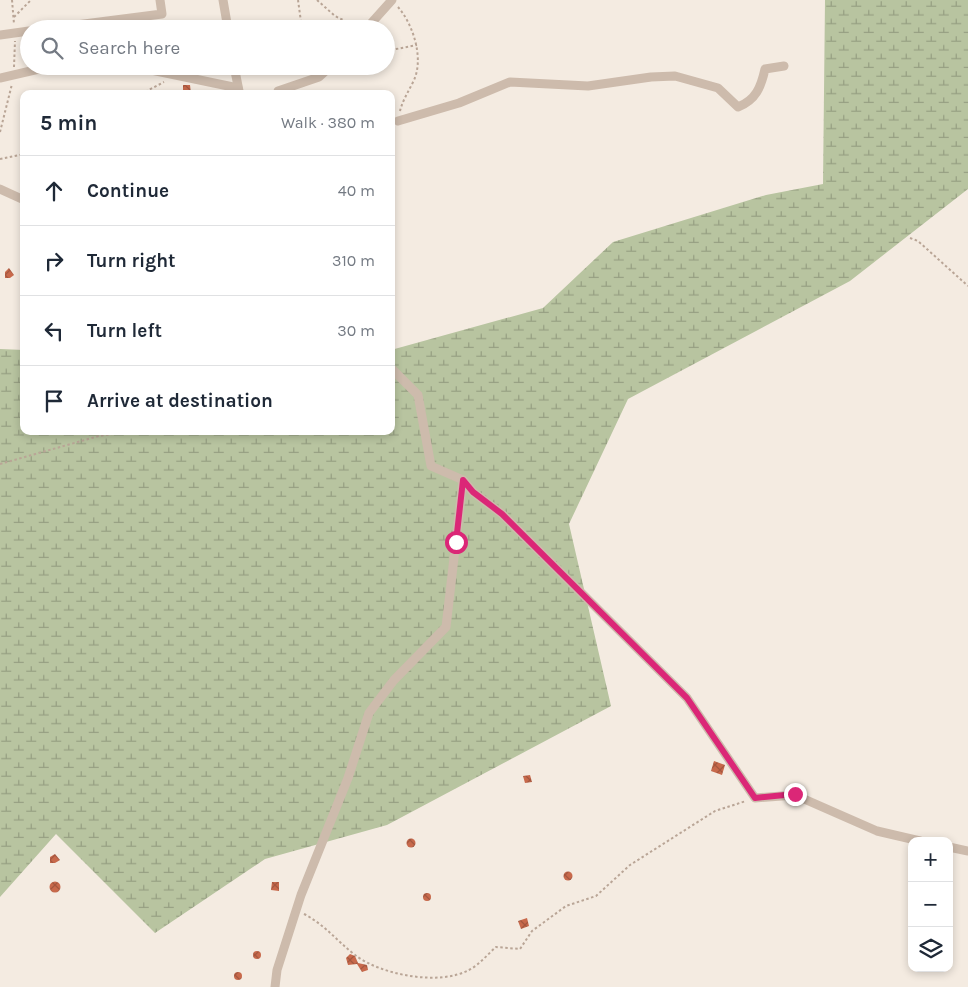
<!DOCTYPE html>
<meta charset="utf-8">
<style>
body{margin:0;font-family:Karla,sans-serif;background:#f2f2f3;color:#1f2937}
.controls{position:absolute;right:15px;bottom:15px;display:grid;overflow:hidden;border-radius:10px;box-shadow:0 2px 8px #0003}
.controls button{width:45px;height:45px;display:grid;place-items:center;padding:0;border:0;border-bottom:1px solid #e0e1e3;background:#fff;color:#1f2937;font:25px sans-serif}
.stop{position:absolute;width:15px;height:15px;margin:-11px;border:4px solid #db2777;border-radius:50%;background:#fff}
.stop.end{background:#db2777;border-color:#fff;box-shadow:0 1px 5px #0008}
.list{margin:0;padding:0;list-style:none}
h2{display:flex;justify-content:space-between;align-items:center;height:65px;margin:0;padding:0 20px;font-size:21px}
h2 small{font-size:16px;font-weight:400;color:#747a83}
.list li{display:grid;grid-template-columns:32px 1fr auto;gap:15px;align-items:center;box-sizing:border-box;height:70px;padding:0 20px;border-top:1px solid #e0e1e3}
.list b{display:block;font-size:19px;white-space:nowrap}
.list em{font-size:16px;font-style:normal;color:#747a83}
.icon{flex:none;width:28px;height:28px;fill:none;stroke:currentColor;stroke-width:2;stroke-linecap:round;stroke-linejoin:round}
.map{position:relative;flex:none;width:968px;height:987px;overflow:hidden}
.search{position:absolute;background:#fff;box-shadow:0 2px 8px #0003;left:20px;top:20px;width:375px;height:55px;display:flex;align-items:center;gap:12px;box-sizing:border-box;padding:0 18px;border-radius:28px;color:#747a83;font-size:19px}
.panel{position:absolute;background:#fff;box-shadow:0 2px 8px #0003;left:20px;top:90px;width:375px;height:345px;border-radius:10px}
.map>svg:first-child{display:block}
.wetland{fill:url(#wetland-marsh)}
.building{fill:url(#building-cross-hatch)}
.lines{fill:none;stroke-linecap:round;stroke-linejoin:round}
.path{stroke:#b9a596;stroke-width:2;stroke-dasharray:2.5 2.5;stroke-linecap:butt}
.street{stroke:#cdbbac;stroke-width:9}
.route{stroke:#db2777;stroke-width:6}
</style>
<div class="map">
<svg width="968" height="987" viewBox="0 0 968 987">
<defs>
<pattern id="wetland-marsh" width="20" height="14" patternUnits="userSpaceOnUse" patternTransform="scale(1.25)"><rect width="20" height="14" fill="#b8c4a0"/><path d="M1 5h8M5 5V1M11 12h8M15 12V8" fill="none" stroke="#97a083"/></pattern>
<pattern id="building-cross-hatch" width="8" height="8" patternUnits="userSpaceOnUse" patternTransform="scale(1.25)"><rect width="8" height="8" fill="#c8694b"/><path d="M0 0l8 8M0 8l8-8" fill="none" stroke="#a4573f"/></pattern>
</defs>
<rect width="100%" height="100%" fill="#f4ebe1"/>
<!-- wetland -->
<polygon class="wetland" points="825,0 968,0 968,189 850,281 628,399 569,524 611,706 387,825 265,859 155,933 56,834 0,897 0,349 24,350 24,431 391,431 391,350 543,308 613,242 766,195 823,184"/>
<!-- building -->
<g class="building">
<polygon points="183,85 190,85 191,94 183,94"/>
<polygon points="9,268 14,275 10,278 5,278 5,272"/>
<polygon points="714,761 725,765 722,775 711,771"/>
<polygon points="530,775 532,782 525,783 523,776"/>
<circle cx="411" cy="843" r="4.5"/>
<polygon points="55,854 60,860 55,863 50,863 50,857"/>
<circle cx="568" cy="876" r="4.5"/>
<circle cx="55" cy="887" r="5.5"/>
<polygon points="272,882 279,882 279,891 271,890"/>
<circle cx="427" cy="897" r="4"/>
<polygon points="527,918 529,926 521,929 518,921"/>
<circle cx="257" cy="955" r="4"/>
<polygon points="350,954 355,956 358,963 367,965 368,970 362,972 357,964 348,965 346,958"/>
<circle cx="238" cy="976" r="4"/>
</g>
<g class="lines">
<!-- path -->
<g class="path">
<polyline points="12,0 14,24"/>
<polyline points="298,0 302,29"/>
<polyline points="317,0 335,16 353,25"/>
<path d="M 398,7 C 413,24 424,58 414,80 C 409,91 403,99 400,111"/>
<polyline points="14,17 31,0"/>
<polyline points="335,29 359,24"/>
<polyline points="386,51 417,45"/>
<polyline points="14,67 15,41"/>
<polyline points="336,74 350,66"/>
<polyline points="141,94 164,82"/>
<polyline points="0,132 12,84"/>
<polyline points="0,159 24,154"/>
<polyline points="910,238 918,241 968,286"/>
<polyline points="0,464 99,436 136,431"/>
<path d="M 304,914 C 325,925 336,940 355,955 C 381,975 439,986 469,970 C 479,965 488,954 496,947 L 520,949 L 532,931 L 566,906 L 596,896 L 630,865 L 715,811 L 746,801"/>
</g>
<!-- street -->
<g class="street">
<polyline points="223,0 228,29"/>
<polyline points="45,29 162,14 160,0"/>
<polyline points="366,29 392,0"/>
<polyline points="0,35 29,31"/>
<polyline points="132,66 238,88"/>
<polyline points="234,66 239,91"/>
<polyline points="0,78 52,66"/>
<polyline points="278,91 319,77 331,66"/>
<path d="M 398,121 L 459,103 L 510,82 L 588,86 L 651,77 L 675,76 L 718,88 L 738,107 C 756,100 761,87 765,69 L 784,66"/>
<polyline points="0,189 24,200"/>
<polyline points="391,368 418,395 431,466 463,480 473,492 502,514 687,698 755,798 795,795 877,831 920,841"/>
<polyline points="949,847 968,851"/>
<polyline points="275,987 277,970 301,895 348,778 369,713 394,680 446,627 463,480"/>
</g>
</g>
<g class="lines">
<!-- route -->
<polyline class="route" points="456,542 463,480 473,492 502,514 687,698 755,798 795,794"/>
</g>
</svg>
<div class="controls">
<button>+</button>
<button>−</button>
<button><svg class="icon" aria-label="layers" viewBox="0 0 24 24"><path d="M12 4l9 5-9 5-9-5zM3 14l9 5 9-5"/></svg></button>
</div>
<div class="stop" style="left:456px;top:542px"></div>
<div class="stop end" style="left:795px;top:794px"></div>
<div class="search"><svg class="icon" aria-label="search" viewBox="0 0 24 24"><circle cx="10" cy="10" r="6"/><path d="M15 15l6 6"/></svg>Search here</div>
<section class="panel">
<h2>5 min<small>Walk · 380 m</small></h2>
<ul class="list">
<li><svg class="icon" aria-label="ahead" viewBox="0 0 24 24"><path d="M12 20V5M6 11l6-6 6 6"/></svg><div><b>Continue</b></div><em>40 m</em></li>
<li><svg class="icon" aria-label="right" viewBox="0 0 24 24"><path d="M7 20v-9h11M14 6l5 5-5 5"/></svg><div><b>Turn right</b></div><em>310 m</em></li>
<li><svg class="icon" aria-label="left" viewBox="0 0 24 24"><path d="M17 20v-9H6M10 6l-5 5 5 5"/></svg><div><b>Turn left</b></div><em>30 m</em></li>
<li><svg class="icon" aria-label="arrive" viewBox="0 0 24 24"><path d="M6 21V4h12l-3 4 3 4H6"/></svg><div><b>Arrive at destination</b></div></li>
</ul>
</section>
</div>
